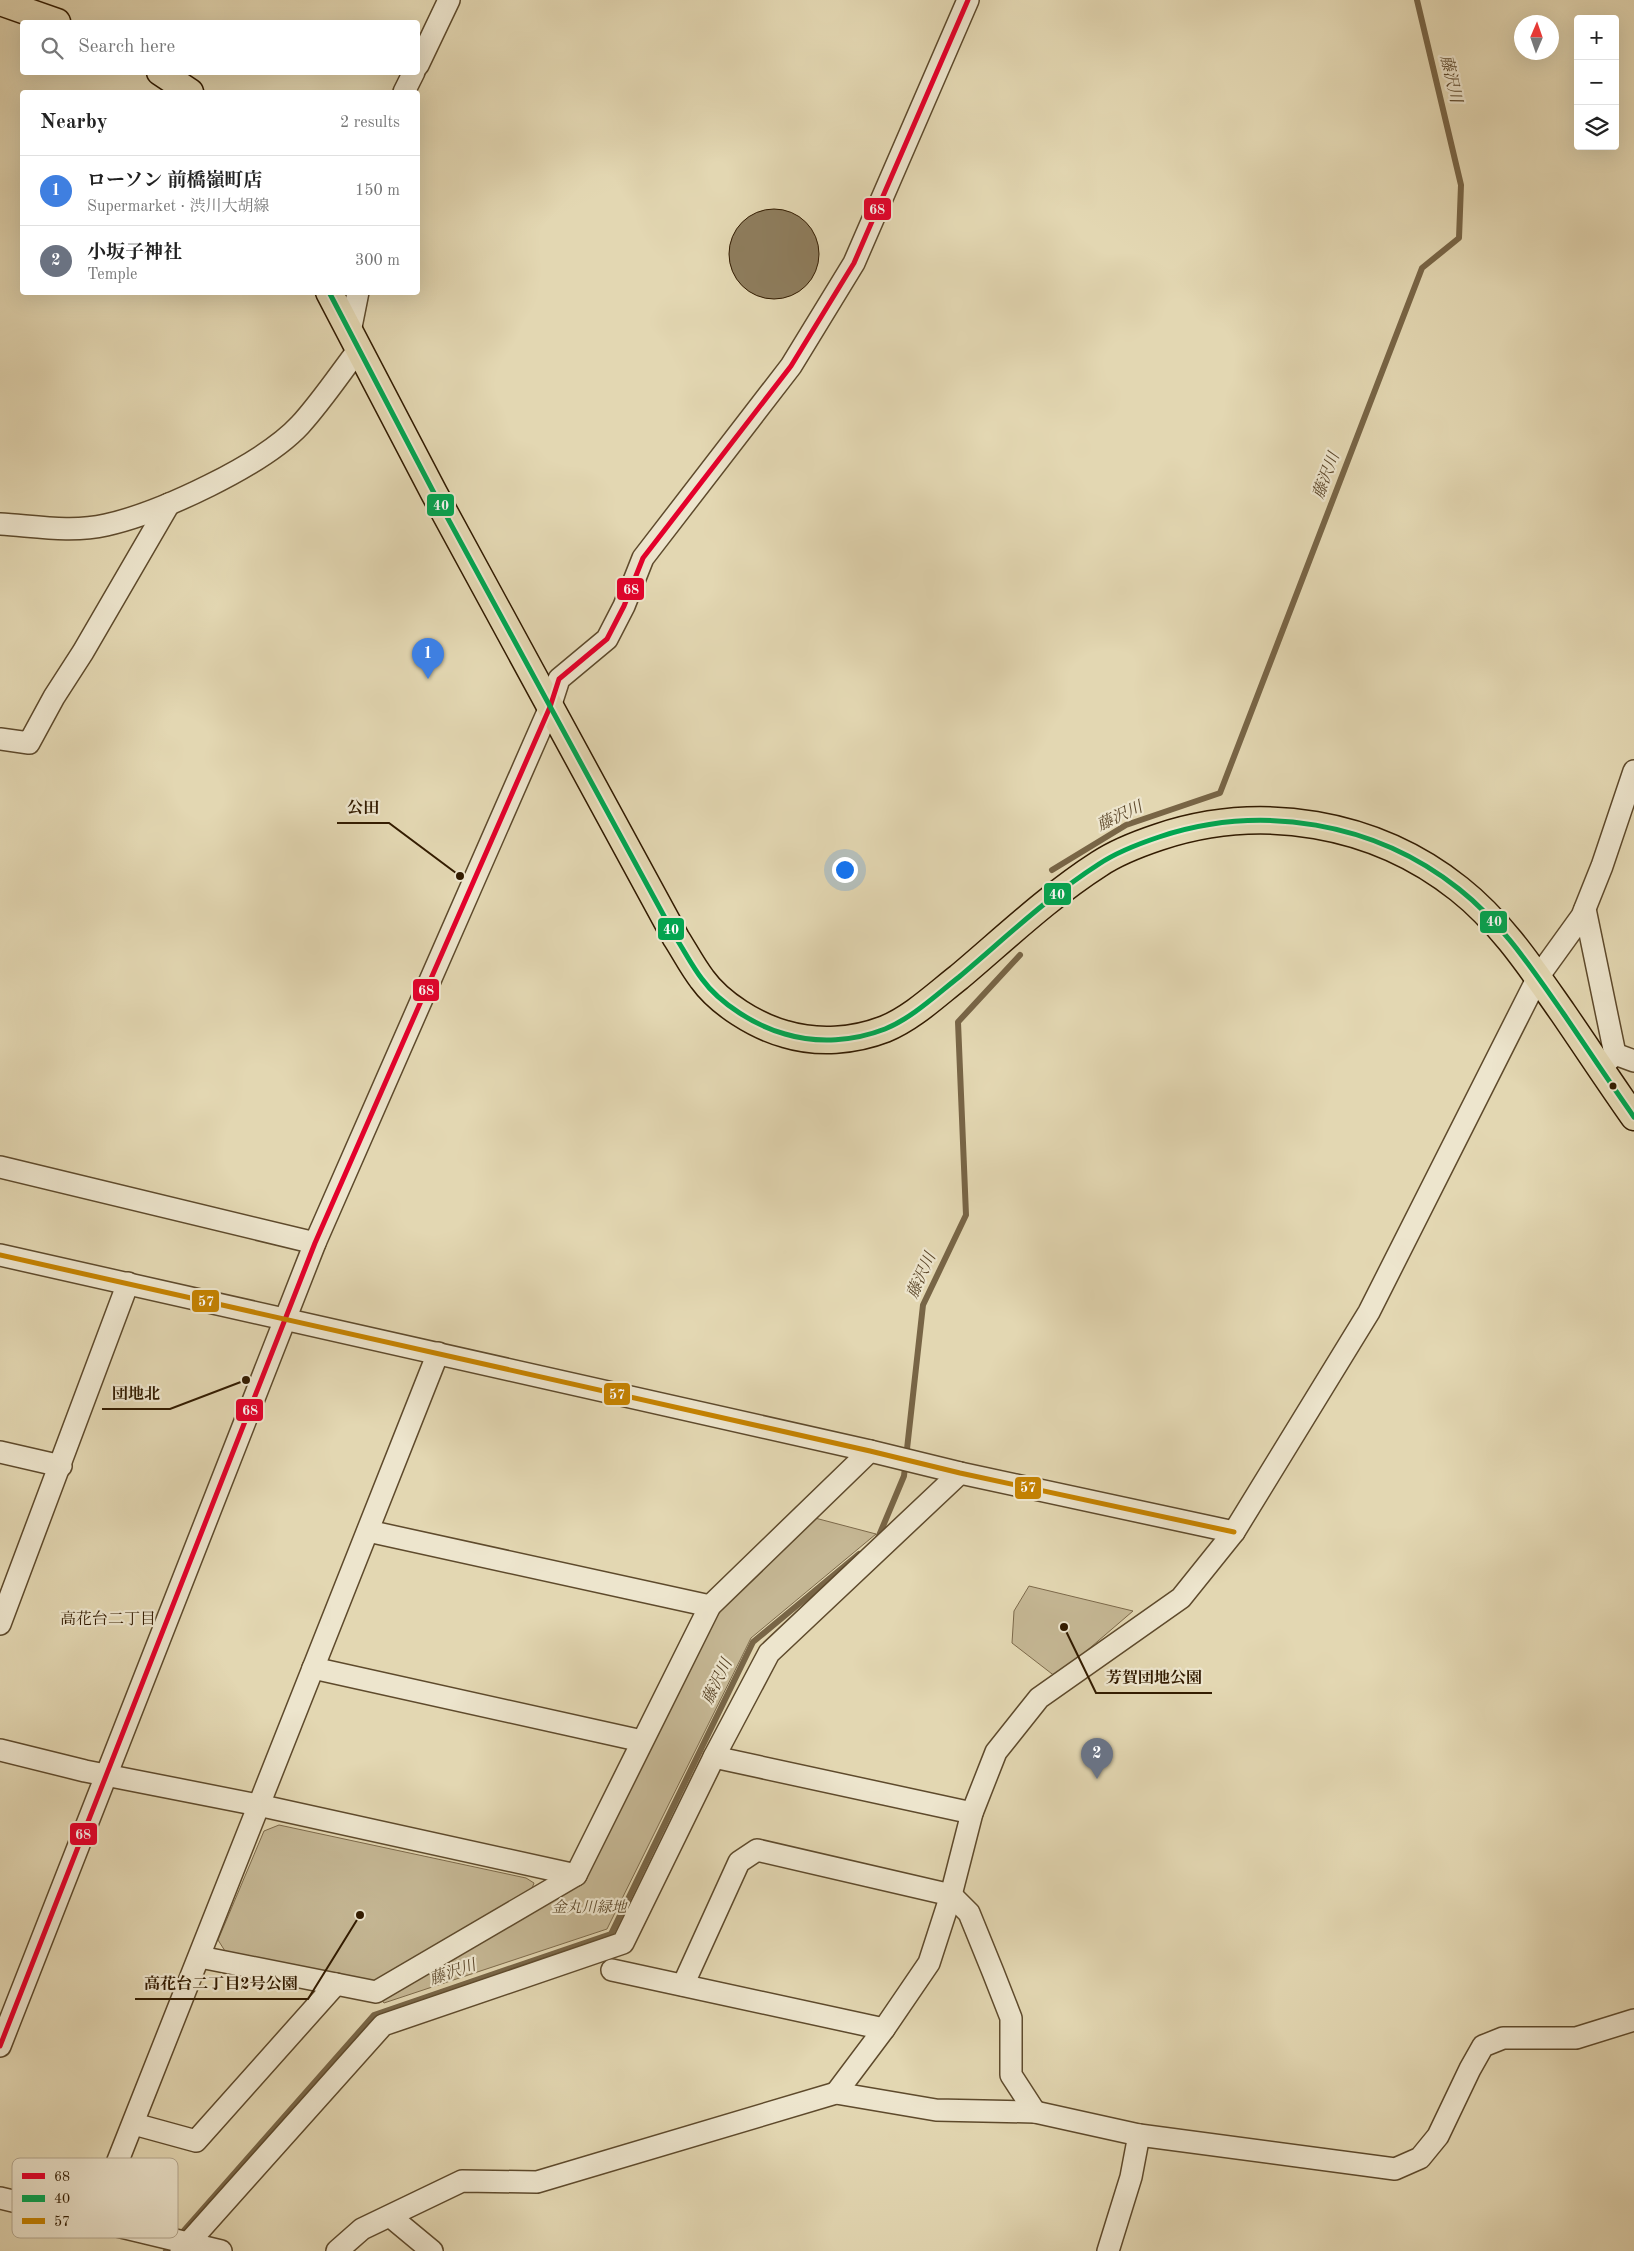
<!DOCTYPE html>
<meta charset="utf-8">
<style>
body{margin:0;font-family:"Old Standard TT","Noto Serif JP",serif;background:#f2f2f2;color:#222}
.controls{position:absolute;right:15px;top:15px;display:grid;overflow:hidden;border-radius:5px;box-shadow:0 5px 20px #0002}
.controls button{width:45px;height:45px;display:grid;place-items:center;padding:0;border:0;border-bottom:1px solid #e0e0e0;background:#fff;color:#222;font:25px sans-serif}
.compass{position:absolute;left:1514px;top:15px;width:45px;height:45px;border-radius:50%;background:#fff;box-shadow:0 5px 20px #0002;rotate:2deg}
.you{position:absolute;left:844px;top:869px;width:18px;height:18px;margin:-12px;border:4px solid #fff;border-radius:50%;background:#1a73e8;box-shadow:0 0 0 8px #1a73e833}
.badge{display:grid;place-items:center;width:32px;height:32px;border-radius:50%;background:#b45309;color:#fff;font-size:16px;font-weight:700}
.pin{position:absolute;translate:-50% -41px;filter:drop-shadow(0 1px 2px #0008)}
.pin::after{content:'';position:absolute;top:26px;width:18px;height:15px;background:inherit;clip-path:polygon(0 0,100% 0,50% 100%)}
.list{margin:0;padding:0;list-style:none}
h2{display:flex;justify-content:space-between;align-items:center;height:65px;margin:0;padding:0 20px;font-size:21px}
h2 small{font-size:16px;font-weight:400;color:#767676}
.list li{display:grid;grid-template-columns:32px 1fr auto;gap:15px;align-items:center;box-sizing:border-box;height:70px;padding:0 20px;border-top:1px solid #e0e0e0}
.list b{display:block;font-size:19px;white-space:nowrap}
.list p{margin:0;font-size:16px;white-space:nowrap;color:#767676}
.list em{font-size:16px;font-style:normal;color:#767676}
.icon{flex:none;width:28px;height:28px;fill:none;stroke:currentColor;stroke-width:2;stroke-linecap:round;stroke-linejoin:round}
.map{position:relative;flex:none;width:1634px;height:2251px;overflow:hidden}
.search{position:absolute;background:#fff;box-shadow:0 5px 20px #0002;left:20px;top:20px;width:400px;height:55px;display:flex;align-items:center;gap:12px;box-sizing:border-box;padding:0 18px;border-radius:5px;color:#767676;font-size:19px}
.panel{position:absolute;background:#fff;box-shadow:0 5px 20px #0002;left:20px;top:90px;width:400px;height:205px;border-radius:5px}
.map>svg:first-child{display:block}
.green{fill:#c5b794;stroke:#7c694a}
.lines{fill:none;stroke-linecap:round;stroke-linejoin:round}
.stream{stroke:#786546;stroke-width:6}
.building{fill:#8e7d5d;stroke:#321b00}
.minor-casing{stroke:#5e4a2c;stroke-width:24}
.major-casing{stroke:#321b00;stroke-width:29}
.minor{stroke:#ede5cd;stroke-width:21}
.major{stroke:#e3d7b2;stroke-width:26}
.bus-1-casing{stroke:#ede5cd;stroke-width:9}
.bus-2-casing{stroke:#ede5cd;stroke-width:9}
.bus-3-casing{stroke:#ede5cd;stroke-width:9}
.bus-1{stroke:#e4002b;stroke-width:5}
.bus-2{stroke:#00a651;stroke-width:5}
.bus-3{stroke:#c68300;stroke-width:5}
.bus-dot{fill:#321b00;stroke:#ede5cd;stroke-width:2}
.labels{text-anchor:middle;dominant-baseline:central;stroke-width:4.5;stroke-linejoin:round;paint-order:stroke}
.park-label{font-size:15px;font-style:italic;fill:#5e4a2c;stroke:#ede5cd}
.water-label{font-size:16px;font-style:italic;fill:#5b4629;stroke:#ede5cd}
.neighbourhood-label{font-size:16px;fill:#321b00;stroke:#ede5cd}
.key{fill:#ede5cd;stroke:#b5a890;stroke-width:1}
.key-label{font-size:14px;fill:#321b00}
.leader{fill:none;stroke:#321b00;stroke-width:2}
.callout-dot{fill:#321b00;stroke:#ede5cd;stroke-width:2}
.callout-label{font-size:16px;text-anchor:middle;font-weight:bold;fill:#321b00;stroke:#ede5cd;stroke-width:4.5;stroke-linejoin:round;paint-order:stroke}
.line-badge{stroke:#ede5cd;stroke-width:2}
.badge-label{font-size:14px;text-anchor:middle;font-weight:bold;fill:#fff}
</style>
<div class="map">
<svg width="1634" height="2251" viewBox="0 0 1634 2251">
<rect width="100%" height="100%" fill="#e3d7b2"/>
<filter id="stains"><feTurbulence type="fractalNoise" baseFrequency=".004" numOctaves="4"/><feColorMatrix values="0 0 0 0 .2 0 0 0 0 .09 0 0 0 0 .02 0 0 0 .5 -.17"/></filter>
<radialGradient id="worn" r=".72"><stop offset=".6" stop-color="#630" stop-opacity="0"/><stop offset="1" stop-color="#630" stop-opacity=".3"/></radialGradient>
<!-- green -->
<g class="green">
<polygon points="815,1518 876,1534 751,1638 607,1929 384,2003 381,1999 584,1881 717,1613"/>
<polygon points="1029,1586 1133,1611 1056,1677 1012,1643 1014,1611"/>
<polygon points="279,1825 526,1878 534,1883 531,1891 375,1985 363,1984 225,1951 218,1940 264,1831"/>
</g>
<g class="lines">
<!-- stream -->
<g class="stream">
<polyline points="1052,870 1126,825 1220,793 1422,268 1459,238 1461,185 1417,0"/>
<polyline points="878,1538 904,1476 923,1305 966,1215 958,1022 1020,955"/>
<polyline points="166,2251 374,2015 611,1934 753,1642 859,1554"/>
</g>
</g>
<!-- building -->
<circle class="building" cx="774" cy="254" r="45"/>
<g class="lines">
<!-- minor casing -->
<g class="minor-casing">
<g id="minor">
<polyline points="418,65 449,0"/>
<polyline points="404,92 414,72"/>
<polyline points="350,332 358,292"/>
<path d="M 0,524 C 34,526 72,533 106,525 C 160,513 263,465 300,425 C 321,402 339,375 358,350"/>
<polyline points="0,739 29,743 54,697 83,652 169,504"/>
<polyline points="1585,909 1615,1054 1600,1068"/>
<polyline points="1615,1054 1634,1061"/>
<polyline points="0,1167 315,1243"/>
<polyline points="0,1255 870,1451 960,1473 1234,1532"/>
<polyline points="0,1452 61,1466"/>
<polyline points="368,1531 710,1606"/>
<polyline points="0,1624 128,1283"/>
<polyline points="313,1668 642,1741"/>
<polyline points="0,1750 85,1771 258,1805 576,1875 710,1606 870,1451"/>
<polyline points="714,1757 972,1813"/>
<polyline points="200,1957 376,1992 576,1875"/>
<polyline points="612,1970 884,2029"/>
<polyline points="683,1985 739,1862 757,1850 951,1895 969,1913 993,1972 1011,2018 1011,2075 1035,2112"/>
<polyline points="0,2046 315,1243 550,707 559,679 607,639 624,606 643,558 791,366 854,263 968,0"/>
<polyline points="836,2093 884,2029 929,1963 951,1895 972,1813 996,1752 1039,1698 1181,1598 1234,1532 1369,1312 1538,977 1582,916 1602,866 1634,771"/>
<polyline points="134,2124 196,2141 336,1984"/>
<polyline points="0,2198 221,2251"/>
<polyline points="391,2217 432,2251"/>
<polyline points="94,2221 438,1353"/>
<polyline points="181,2251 383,2025 623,1943 714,1757 769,1653 960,1473"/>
<polyline points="337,2251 362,2229 462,2181 537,2182 836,2093 936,2110 1035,2112 1139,2135 1395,2169 1420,2158 1438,2136 1470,2069 1483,2046 1503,2038 1576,2038 1634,2020"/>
<polyline points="1108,2251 1131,2177 1139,2135"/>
</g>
</g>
<!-- major casing -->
<g class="major-casing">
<g id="major">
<polyline points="0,2 57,22"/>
<polyline points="160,72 190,92"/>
<path d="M 329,292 L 434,493 L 676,938 C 685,952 692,966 702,979 C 720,1004 756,1026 785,1034 C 818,1044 854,1041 885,1029 C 912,1018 936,995 959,977 C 1004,939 1049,896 1099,864 C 1117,852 1138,844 1159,837 C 1261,803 1375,822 1459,889 C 1502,923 1532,969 1563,1013 C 1587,1048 1610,1083 1634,1117"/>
</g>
</g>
<!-- minor -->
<use href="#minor" class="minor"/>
<!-- major -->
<use href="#major" class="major"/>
<!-- bus-1 casing -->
<g class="bus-1-casing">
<polyline id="bus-1" points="0,2046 315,1243 550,707 559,679 607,639 624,606 643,558 791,366 854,263 968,0"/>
</g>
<!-- bus-2 casing -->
<g class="bus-2-casing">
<path id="bus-2" d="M 329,292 L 434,493 L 676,938 C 685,952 692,966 702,979 C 720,1004 756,1026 785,1034 C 818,1044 854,1041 885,1029 C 912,1018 936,995 959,977 C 1004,939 1049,896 1099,864 C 1117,852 1138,844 1159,837 C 1261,803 1375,822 1459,889 C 1502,923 1532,969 1563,1013 C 1587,1048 1610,1083 1634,1117"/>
</g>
<!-- bus-3 casing -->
<g class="bus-3-casing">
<polyline id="bus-3" points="0,1255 870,1451 960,1473 1234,1532"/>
</g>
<!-- bus-1 -->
<use href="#bus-1" class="bus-1"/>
<!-- bus-2 -->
<use href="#bus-2" class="bus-2"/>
<!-- bus-3 -->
<use href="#bus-3" class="bus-3"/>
</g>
<!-- markers -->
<circle class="bus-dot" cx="1613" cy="1086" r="4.5"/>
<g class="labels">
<!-- park labels -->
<g class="park-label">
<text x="589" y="1908">金丸川緑地</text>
</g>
<!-- water labels -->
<g class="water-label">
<text transform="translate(1450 79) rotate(77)">藤沢川</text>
<text transform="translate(1327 476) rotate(-69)">藤沢川</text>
<text transform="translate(1120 817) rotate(-25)">藤沢川</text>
<text transform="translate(922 1276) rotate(-66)">藤沢川</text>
<text transform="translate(718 1682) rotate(-64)">藤沢川</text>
<text transform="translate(453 1973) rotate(-19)">藤沢川</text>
</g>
<!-- neighbourhood labels -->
<g class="neighbourhood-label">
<text x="108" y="1620">高花台二丁目</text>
</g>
</g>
<!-- legend -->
<rect x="12" y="2158" width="166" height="80" rx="8" class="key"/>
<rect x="22" y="2173" width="23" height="6" fill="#e4002b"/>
<rect x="22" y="2195" width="23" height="7" fill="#00a651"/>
<rect x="22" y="2218" width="23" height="6" fill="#c68300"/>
<g class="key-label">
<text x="54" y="2181">68</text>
<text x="54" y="2203">40</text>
<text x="54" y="2226">57</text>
</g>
<!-- callouts -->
<path class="leader" d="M460 876L389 823H337M246 1380L170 1409H102M1064 1627L1096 1693H1212M360 1915L308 1999H135"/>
<g class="callout-dot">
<circle cx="460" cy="876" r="5"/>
<circle cx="246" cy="1380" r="5"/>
<circle cx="1064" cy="1627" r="5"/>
<circle cx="360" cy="1915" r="5"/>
</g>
<g class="callout-label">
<text x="363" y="813">公田</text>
<text x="136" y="1399">団地北</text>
<text x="1154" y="1683">芳賀団地公園</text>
<text x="221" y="1989">高花台二丁目2号公園</text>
</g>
<g class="line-badge">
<rect x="863" y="197" width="29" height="24" rx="5" fill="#e4002b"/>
<rect x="426" y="493" width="29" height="24" rx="5" fill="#00a651"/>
<rect x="616" y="577" width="29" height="24" rx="5" fill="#e4002b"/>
<rect x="1043" y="882" width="29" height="24" rx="5" fill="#00a651"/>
<rect x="1479" y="910" width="29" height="24" rx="5" fill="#00a651"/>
<rect x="657" y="917" width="28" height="24" rx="5" fill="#00a651"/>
<rect x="412" y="978" width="28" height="24" rx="5" fill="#e4002b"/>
<rect x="191" y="1289" width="29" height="24" rx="5" fill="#c68300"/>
<rect x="603" y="1382" width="28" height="24" rx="5" fill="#c68300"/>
<rect x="235" y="1398" width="29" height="24" rx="5" fill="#e4002b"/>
<rect x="1014" y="1476" width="28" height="24" rx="5" fill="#c68300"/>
<rect x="69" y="1822" width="29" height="24" rx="5" fill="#e4002b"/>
</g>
<g class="badge-label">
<text x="877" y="214">68</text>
<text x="441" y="510">40</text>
<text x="631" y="594">68</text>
<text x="1057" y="899">40</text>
<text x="1494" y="926">40</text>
<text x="671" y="934">40</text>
<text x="426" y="995">68</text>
<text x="206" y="1306">57</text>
<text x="617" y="1399">57</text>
<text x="250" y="1415">68</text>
<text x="1028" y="1492">57</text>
<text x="83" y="1839">68</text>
</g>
<rect width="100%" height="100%" filter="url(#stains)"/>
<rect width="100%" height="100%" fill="url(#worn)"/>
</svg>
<div class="controls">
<button>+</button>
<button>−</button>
<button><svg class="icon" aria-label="layers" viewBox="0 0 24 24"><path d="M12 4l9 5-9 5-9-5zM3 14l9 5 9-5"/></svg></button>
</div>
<svg class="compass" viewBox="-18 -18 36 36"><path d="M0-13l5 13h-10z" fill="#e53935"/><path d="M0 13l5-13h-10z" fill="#767676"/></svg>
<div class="you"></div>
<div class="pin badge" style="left:428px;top:679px;background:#3f7fe0">1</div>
<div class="pin badge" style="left:1097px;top:1779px;background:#6b7280">2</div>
<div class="search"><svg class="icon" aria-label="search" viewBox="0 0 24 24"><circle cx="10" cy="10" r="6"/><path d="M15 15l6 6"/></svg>Search here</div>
<section class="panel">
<h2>Nearby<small>2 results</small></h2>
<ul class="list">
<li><span class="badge" style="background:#3f7fe0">1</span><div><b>ローソン 前橋嶺町店</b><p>Supermarket · 渋川大胡線</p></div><em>150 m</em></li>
<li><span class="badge" style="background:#6b7280">2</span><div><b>小坂子神社</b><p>Temple</p></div><em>300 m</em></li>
</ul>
</section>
</div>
